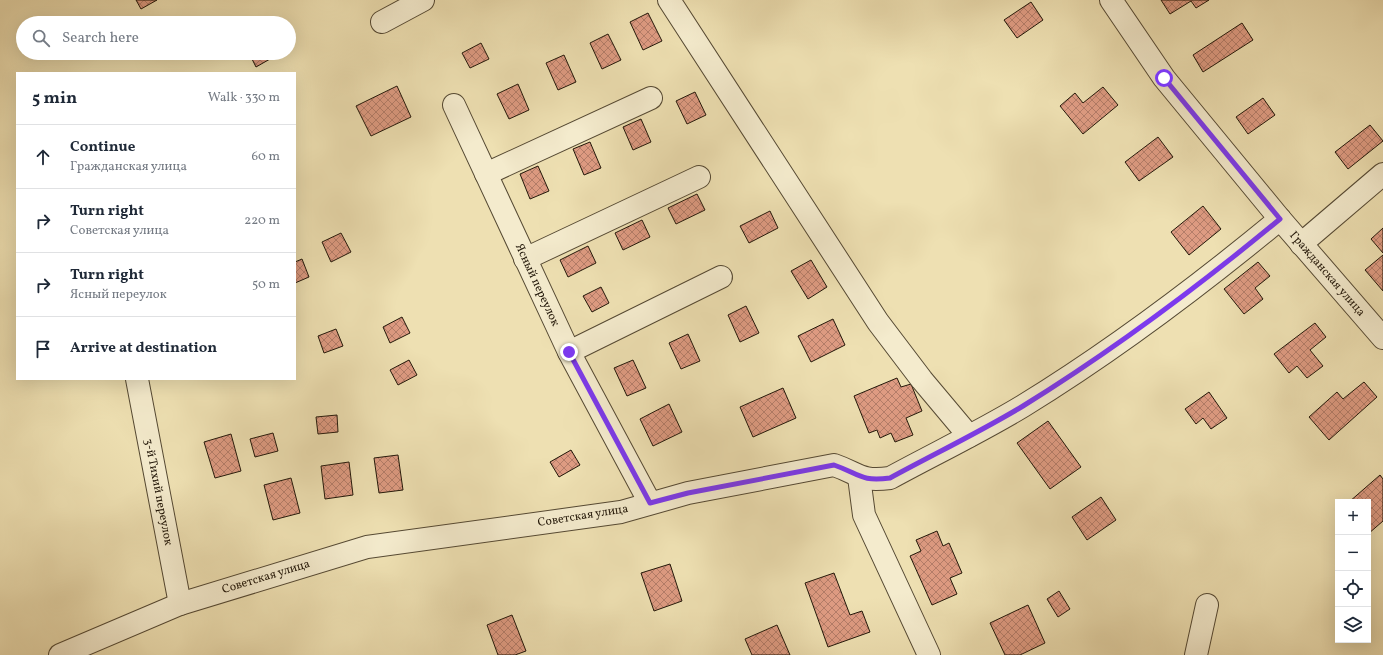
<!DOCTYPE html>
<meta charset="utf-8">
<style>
body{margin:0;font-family:Vollkorn,serif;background:#f2f2f3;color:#1f2937}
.controls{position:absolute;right:12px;bottom:12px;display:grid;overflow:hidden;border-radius:0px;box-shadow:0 4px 16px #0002}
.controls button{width:36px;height:36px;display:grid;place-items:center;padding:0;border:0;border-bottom:1px solid #e0e1e3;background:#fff;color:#1f2937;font:20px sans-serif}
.stop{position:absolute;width:12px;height:12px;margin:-9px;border:3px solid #7c3aed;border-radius:50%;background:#fff}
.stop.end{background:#7c3aed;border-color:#fff;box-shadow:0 1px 4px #0008}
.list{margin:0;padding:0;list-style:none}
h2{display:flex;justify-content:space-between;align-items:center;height:52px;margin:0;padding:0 16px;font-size:17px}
h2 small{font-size:13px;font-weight:400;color:#747a83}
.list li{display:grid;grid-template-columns:26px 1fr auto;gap:12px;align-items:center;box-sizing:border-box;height:64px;padding:0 16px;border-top:1px solid #e0e1e3}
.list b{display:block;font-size:15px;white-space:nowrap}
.list p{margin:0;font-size:13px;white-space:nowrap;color:#747a83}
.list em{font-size:13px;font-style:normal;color:#747a83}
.icon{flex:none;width:22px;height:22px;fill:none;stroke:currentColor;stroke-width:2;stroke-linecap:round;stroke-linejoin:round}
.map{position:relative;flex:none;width:1383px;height:655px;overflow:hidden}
.search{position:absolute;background:#fff;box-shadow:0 4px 16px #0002;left:16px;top:16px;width:280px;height:44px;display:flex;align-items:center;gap:10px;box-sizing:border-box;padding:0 14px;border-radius:22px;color:#747a83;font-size:15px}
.panel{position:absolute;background:#fff;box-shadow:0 4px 16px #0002;left:16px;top:72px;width:280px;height:308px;border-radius:0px}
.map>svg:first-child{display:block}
.building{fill:url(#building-cross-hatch);stroke:#221709}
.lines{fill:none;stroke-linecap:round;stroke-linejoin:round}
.minor-casing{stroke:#554933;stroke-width:24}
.minor{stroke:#f4ebcd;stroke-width:22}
.route{stroke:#7c3aed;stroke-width:5}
.labels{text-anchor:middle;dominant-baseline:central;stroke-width:3.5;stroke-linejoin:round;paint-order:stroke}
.street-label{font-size:12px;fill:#221709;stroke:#f4ebcd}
</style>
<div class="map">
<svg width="1383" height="655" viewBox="0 0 1383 655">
<defs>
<pattern id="building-cross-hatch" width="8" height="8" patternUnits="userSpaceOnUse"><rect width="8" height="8" fill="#de9b82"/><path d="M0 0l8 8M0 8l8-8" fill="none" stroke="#b47d69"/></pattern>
</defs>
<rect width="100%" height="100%" fill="#eee0b2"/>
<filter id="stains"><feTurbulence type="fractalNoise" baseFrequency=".005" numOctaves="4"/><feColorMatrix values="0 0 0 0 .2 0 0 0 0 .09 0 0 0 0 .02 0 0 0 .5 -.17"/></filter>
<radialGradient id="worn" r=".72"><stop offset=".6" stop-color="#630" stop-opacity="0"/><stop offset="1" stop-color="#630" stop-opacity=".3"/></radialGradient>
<!-- building -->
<g class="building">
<polygon points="136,0 157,0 141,9"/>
<polygon points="1161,0 1209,0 1196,8 1191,1 1170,14"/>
<polygon points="1031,2 1043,20 1017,38 1004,20"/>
<polygon points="648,13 662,41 643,50 630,22"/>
<polygon points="1242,23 1253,40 1203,72 1193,55"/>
<polygon points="608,34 621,60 602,69 590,43"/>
<polygon points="481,43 489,59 470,68 462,53"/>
<polygon points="249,53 267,53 270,59 256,67"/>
<polygon points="564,55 576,82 558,90 546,63"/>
<polygon points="518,84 529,110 509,119 497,94"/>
<polygon points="397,86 411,117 371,136 356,106"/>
<polygon points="1103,87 1118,105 1083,134 1060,106 1075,93 1083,103"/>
<polygon points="695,92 706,115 687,124 676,101"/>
<polygon points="1263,98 1275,115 1248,134 1236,117"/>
<polygon points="641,119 651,142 633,150 623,127"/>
<polygon points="1370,125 1383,141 1348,169 1335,152"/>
<polygon points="1158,137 1173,157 1139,181 1125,162"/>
<polygon points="590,142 601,168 584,175 573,149"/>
<polygon points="538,166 549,191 530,199 520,174"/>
<polygon points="697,194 705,210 676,224 668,208"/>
<polygon points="1203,206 1221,229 1189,255 1171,232"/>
<polygon points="770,211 778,228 749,243 740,226"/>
<polygon points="642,220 650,237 623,250 615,233"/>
<polygon points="1383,228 1383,253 1371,239"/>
<polygon points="341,233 351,252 331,262 322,242"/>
<polygon points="588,246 596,263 568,277 560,260"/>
<polygon points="1383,255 1383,291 1365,270"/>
<polygon points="302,259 309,277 295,283 295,262"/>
<polygon points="811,260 827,287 808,299 791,271"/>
<polygon points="1258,262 1270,276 1255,288 1263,299 1244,314 1224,289"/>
<polygon points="601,287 609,303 592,312 583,296"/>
<polygon points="746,306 759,333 740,342 728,315"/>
<polygon points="402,317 410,333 390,343 383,327"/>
<polygon points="833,319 845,345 811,362 798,336"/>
<polygon points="1315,323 1326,337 1310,350 1323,366 1307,378 1297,366 1289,373 1274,354"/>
<polygon points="336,329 343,346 324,353 318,336"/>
<polygon points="688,334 700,361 681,369 669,343"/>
<polygon points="409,360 417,375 398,385 390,370"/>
<polygon points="633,360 646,388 627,396 614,368"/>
<polygon points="897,378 901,387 911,384 922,411 906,418 913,435 895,442 891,433 880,438 877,430 869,433 854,396"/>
<polygon points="1364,382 1377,397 1329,440 1309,417 1337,392 1343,399"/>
<polygon points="783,388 796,418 753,437 740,407"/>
<polygon points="1209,392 1227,418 1211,429 1203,418 1196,424 1185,409"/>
<polygon points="669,404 682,432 653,446 640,419"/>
<polygon points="337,415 338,432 318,434 316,417"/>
<polygon points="1048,421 1081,467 1050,489 1017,443"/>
<polygon points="273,433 278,451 255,457 250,439"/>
<polygon points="231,434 241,471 215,478 204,442"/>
<polygon points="571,450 580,465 559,477 550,462"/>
<polygon points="398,455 403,490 379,493 374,458"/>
<polygon points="349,462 353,495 325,499 321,466"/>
<polygon points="1380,475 1383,479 1383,521 1368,534 1368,502 1349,502"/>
<polygon points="291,478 300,513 273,520 264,485"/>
<polygon points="1101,497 1116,520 1087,540 1072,517"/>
<polygon points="937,531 943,546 949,543 962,573 950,578 957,594 932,605 910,556 921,551 916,540"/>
<polygon points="670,564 682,601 654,611 641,573"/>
<polygon points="834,573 850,615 862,611 870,632 828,647 805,583"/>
<polygon points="1059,591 1070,609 1058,617 1047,599"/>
<polygon points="1028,605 1045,643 1020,655 1005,655 990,623"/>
<polygon points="512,615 526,651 515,655 498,655 487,625"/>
<polygon points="777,625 790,655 752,655 745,639"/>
</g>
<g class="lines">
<!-- minor casing -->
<g class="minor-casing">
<g id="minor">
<polyline points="669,0 878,322 922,380 969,436"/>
<polyline points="1111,0 1164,78 1280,219 1383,338"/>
<polyline points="382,22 423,0"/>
<polyline points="454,105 569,352 650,503"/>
<polyline points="486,174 651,98"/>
<polyline points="1301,244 1383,174"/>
<polyline points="525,259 699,177"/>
<polyline points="569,352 721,277"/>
<polyline points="137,379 180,604"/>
<polyline points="859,477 864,515 929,655"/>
<path d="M 60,655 L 180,604 L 367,547 L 621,512 L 688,493 L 834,465 C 860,474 860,482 890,478 C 934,454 980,432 1023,406 C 1111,352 1200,285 1280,219"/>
<polyline points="1196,655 1207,605"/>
</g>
</g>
<!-- minor -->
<use href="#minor" class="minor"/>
</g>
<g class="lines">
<!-- route -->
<path class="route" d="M 569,352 L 650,503 L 688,493 L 834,465 C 860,474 860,482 890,478 C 934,454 980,432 1023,406 C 1112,351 1199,286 1280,219 L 1164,78"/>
</g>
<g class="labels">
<!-- street labels -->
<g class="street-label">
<text transform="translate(1327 274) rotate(49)">Гражданская улица</text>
<text transform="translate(537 285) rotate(65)">Ясный переулок</text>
<text transform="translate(158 492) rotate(79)">3-й Тихий переулок</text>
<text transform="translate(583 516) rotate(-9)">Советская улица</text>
<text transform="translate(266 577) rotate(-17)">Советская улица</text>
</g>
</g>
<rect width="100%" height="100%" filter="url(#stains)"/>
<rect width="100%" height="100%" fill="url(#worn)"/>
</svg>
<div class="controls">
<button>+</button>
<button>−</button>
<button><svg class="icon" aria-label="locate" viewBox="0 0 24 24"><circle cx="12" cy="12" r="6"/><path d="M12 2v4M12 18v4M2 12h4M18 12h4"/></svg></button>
<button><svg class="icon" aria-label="layers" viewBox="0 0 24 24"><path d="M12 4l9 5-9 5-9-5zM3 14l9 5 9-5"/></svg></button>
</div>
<div class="stop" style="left:1164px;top:78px"></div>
<div class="stop end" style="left:569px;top:352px"></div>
<div class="search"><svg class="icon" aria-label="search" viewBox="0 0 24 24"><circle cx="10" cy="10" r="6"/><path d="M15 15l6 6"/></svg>Search here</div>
<section class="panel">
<h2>5 min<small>Walk · 330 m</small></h2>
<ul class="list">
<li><svg class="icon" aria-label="ahead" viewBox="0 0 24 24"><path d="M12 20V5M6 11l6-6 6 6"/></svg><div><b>Continue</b><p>Гражданская улица</p></div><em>60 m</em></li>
<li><svg class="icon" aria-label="right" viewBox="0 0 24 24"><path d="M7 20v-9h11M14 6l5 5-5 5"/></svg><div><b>Turn right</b><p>Советская улица</p></div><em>220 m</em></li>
<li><svg class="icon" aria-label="right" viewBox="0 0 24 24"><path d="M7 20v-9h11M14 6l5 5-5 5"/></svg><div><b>Turn right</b><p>Ясный переулок</p></div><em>50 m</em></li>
<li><svg class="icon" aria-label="arrive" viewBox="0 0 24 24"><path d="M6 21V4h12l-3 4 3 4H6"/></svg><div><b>Arrive at destination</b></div></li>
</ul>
</section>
</div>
